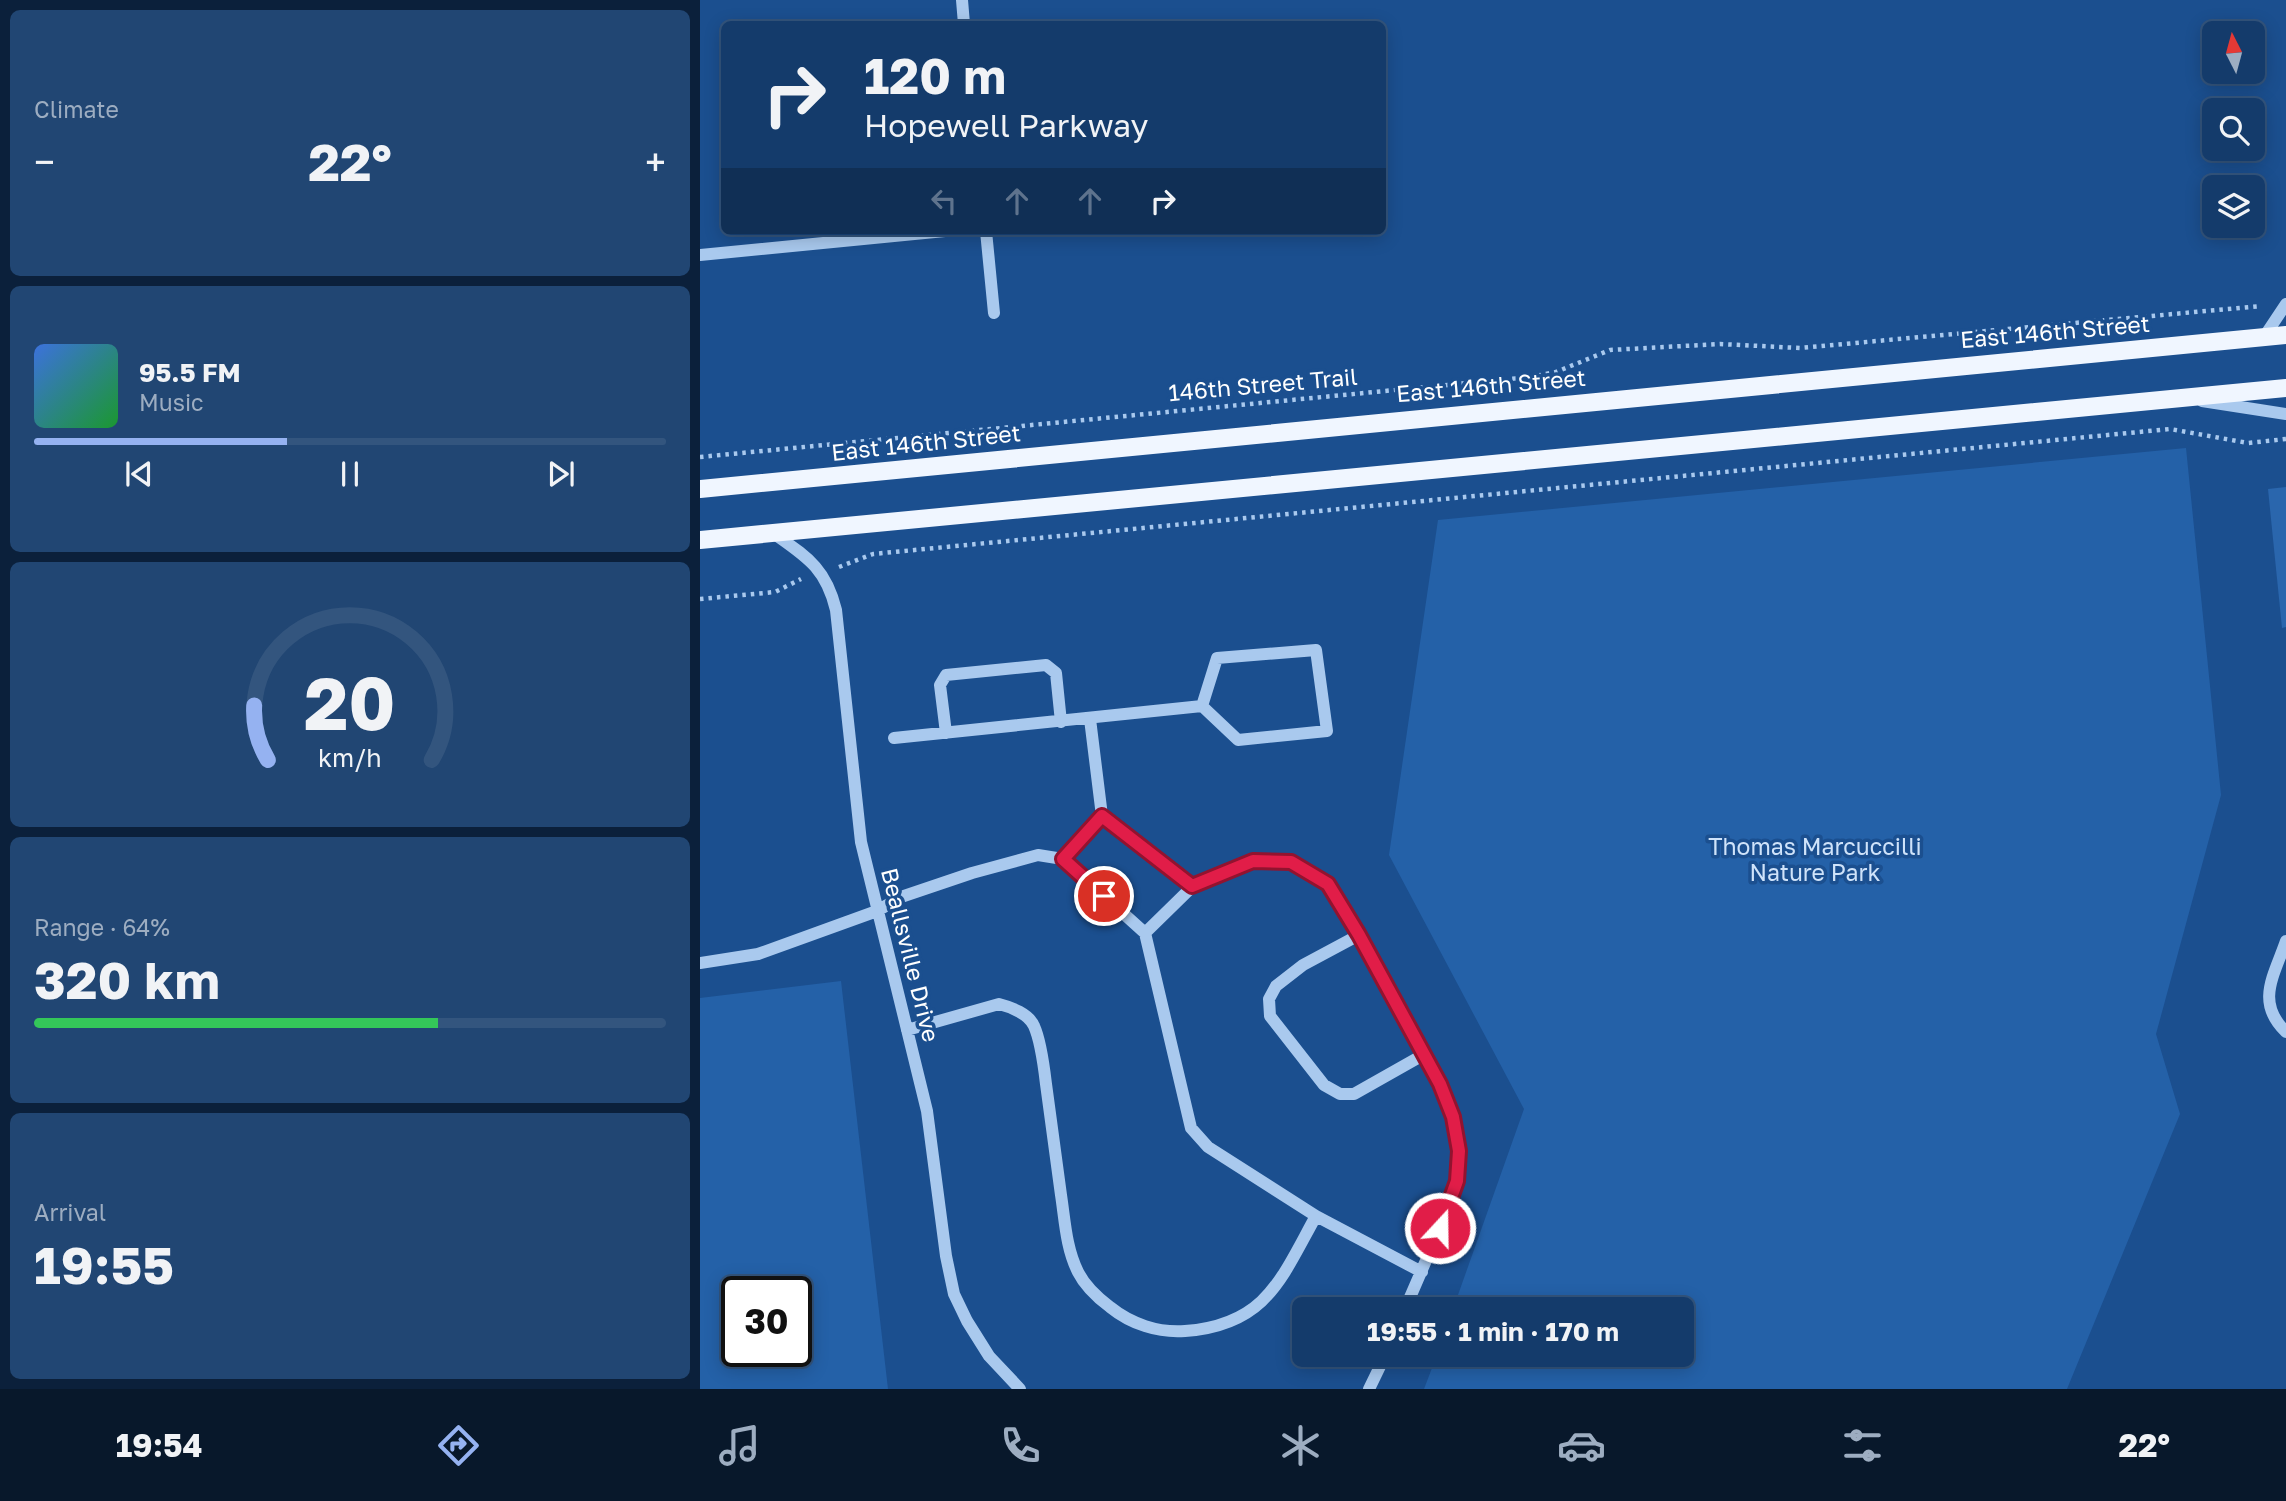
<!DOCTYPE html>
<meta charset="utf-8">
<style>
:root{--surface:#143b6b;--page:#214673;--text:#f1f3f6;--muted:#9dadc1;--line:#33557e;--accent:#95b2f1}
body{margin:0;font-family:"Golos Text",sans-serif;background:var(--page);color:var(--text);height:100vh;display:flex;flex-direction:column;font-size:26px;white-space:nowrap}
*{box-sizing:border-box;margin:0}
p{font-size:23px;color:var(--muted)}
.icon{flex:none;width:38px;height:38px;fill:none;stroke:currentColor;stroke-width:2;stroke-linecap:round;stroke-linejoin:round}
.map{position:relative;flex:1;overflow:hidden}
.side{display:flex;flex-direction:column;gap:10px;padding:10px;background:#0b203b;width:700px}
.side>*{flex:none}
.guide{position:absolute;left:21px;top:21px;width:665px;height:214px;border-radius:10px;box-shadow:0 4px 18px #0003,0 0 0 2px var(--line);background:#143b6b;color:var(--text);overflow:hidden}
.needle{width:46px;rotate:354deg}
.buttons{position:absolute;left:1502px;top:21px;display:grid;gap:14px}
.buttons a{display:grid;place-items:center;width:63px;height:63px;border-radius:10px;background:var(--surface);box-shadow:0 4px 18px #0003,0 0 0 2px var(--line);font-size:35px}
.speed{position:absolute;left:21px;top:1276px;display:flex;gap:14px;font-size:35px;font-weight:700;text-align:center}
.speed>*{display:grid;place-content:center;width:91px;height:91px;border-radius:50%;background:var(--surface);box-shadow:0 4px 18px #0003,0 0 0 2px var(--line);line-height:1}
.speed .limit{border:4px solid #111;border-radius:10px;background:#fff;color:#111}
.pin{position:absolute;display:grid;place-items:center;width:60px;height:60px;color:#fff;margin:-30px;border:4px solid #fff;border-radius:50%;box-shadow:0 2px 7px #0007}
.me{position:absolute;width:77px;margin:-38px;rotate:21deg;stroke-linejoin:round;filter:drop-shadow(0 0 5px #0008)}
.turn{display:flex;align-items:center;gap:24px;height:147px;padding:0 28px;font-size:32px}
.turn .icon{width:91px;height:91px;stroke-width:2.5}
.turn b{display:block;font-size:49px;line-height:60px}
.lanes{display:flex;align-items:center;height:66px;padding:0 28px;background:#0003;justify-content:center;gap:35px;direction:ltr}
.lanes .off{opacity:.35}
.big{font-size:52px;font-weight:700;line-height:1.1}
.side .card{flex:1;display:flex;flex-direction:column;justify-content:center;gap:10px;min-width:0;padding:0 24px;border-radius:10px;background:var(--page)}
.side .dial{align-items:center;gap:0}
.dial svg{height:182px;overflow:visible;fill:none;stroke:var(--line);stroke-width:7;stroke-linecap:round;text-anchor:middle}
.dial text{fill:var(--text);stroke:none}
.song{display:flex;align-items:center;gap:21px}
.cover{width:84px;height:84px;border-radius:10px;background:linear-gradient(135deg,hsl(220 70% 55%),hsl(130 70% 35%))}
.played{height:7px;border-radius:4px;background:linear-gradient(90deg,var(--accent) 40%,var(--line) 40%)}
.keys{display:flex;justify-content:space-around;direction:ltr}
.heat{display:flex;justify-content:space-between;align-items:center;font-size:38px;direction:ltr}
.charge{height:10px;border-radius:5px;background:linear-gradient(90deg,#34c759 64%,var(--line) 0)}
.trip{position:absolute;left:592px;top:1297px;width:402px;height:70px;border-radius:10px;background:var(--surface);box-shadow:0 4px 18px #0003,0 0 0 2px var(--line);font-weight:700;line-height:70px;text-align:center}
.tab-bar{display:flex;height:112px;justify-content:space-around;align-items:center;background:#08182b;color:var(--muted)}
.tab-bar .icon{width:49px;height:49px}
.tab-bar .active{color:var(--accent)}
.tab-bar b{font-size:32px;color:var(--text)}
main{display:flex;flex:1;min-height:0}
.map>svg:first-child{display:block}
.green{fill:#2461a8;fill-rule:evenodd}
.building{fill:#2a66ad}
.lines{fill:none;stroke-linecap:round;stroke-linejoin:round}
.path{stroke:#a9c9ee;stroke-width:4.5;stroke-dasharray:3.5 5;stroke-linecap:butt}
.minor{stroke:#a9c9ee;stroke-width:12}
.major{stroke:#f0f6ff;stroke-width:18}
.route-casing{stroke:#92132f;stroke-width:18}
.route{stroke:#e11d48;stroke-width:12}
.labels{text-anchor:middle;stroke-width:7;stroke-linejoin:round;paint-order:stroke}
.street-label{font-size:23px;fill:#fff;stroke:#1b4f8f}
.park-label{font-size:23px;fill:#cfe3fa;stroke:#1b4f8f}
</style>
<main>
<section class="side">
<div class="card"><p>Climate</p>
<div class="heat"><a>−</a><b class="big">22°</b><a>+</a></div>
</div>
<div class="card">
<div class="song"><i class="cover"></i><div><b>95.5 FM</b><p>Music</p></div></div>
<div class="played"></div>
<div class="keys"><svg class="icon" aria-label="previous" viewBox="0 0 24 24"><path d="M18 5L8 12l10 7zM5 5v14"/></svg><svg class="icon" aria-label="pause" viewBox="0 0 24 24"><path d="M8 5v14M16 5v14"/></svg><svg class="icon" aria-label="next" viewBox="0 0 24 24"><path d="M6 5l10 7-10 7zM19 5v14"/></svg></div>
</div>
<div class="card dial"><svg viewBox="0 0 100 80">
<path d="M14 69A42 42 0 1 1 86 69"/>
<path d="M14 69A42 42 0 0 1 8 45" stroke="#95b2f1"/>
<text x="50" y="56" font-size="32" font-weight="700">20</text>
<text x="50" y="72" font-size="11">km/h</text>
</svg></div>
<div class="card"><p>Range · 64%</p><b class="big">320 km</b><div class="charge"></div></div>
<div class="card"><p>Arrival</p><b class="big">19:55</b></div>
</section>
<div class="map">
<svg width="1586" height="1389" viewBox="0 0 1586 1389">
<rect width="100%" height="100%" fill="#1b4f8f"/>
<!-- green -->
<path class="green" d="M1486 448 1521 795 1456 1034 1480 1114 1367 1389H724L737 1355 982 1354V1309H753L824 1109 689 855 738 520Z
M141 981 188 1389H0V998ZM37 1292H96V1351H37Z"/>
<!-- building -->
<path class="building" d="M1586 487V627L1582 628 1568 489Z"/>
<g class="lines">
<!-- path -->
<path class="path" d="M0 457 830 377 856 372 910 350 1020 344 1100 348 1561 306
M139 567 173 554 1470 429 1548 443 1586 439
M0 599 75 592 101 579"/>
<!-- minor -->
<path class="minor" d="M262 0 264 24
M286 231 294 313
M0 255 245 231
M1564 337 1586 304
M1502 401 1586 414
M73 533C107 557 126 568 136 610L161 842 227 1111 246 1256 254 1294 267 1321 289 1356 320 1389
M390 719 402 816
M246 733 240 685 246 675 346 665 356 673 361 722
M194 738 502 706 538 740 627 731 616 650 517 658 502 706
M402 816 493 886 445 933
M363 859 402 816
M493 886 553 861 591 862 628 884 659 935 740 1084 753 1117 759 1151 757 1181 750 1205 705 1309
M445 933 491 1128 508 1147 616 1216 722 1272
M659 935 603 965 576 986 569 999 570 1016 624 1085 640 1094H654L723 1055
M1586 941C1574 976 1555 1002 1586 1032
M0 963 58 954 177 911 201 897 272 873 338 855 363 859 445 933
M207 1030 299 1004C311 1007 329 1014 334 1026 341 1041 344 1067 346 1084 351 1121 356 1158 361 1195 365 1221 366 1248 378 1272 385 1286 398 1298 410 1307 431 1324 458 1333 485 1331 566 1325 581 1279 616 1216
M669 1389 686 1354"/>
<!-- major -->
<path class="major" d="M0 489 1586 335
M0 540 1586 388"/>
</g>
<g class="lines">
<!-- route casing -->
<g class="route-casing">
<path id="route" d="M404 896 363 859 402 816 492 886 553 861 591 862 628 884 659 935 740 1084 753 1117 759 1151 757 1181 740 1228"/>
</g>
<!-- route -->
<use href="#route" class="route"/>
</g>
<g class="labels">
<!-- street labels -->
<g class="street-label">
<text transform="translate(1355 332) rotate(-5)" y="8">East 146th Street</text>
<text transform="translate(563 385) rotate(-5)" y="8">146th Street Trail</text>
<text transform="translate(791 386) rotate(-5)" y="8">East 146th Street</text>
<text transform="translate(226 443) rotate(-6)" y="8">East 146th Street</text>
<text transform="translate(210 955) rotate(76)" y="8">Beallsville Drive</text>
</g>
<!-- park labels -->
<g class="park-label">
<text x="1115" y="855">Thomas Marcuccilli<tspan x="1115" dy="26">Nature Park</tspan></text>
</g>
</g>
</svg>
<div class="buttons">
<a><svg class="needle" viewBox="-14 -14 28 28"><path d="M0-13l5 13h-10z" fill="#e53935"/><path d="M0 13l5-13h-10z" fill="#9dadc1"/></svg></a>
<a><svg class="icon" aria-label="search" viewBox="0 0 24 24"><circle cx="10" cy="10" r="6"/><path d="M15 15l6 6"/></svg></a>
<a><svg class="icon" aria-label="layers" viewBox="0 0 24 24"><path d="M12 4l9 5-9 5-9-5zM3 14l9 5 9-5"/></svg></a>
</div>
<div class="speed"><div class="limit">30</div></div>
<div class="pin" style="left:404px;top:896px;background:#d93025"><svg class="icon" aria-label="arrive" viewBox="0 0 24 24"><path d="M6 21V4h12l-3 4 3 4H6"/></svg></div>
<svg class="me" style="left:740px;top:1228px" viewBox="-20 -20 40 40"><circle r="17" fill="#e11d48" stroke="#fff" stroke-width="3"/><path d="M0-11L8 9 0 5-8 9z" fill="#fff"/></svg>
<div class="trip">19:55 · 1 min · 170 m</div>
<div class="guide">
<div class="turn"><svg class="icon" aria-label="right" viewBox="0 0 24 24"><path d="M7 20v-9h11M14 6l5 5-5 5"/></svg><div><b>120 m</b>Hopewell Parkway</div></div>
<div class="lanes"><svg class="icon off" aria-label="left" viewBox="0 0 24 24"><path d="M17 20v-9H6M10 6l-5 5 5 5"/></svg><svg class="icon off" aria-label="ahead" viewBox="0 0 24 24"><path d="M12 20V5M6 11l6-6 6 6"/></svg><svg class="icon off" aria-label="ahead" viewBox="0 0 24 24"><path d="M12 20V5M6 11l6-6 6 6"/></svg><svg class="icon" aria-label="right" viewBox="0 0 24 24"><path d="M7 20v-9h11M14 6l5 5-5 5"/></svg></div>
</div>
</div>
</main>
<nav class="tab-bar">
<b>19:54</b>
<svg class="icon active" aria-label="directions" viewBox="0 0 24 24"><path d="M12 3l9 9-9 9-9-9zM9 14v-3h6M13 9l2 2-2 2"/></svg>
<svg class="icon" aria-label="music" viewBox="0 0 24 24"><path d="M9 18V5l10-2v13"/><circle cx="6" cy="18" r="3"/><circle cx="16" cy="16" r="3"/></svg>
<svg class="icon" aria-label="phone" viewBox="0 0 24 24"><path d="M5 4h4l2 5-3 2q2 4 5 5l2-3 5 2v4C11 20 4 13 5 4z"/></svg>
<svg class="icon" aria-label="climate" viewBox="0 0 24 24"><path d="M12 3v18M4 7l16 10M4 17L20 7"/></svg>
<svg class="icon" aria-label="car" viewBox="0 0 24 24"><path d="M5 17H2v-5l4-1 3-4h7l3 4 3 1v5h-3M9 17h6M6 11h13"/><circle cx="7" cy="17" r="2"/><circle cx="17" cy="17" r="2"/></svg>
<svg class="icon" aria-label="filters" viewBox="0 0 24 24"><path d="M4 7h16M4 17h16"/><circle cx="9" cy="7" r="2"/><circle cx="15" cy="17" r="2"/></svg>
<b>22°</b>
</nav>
